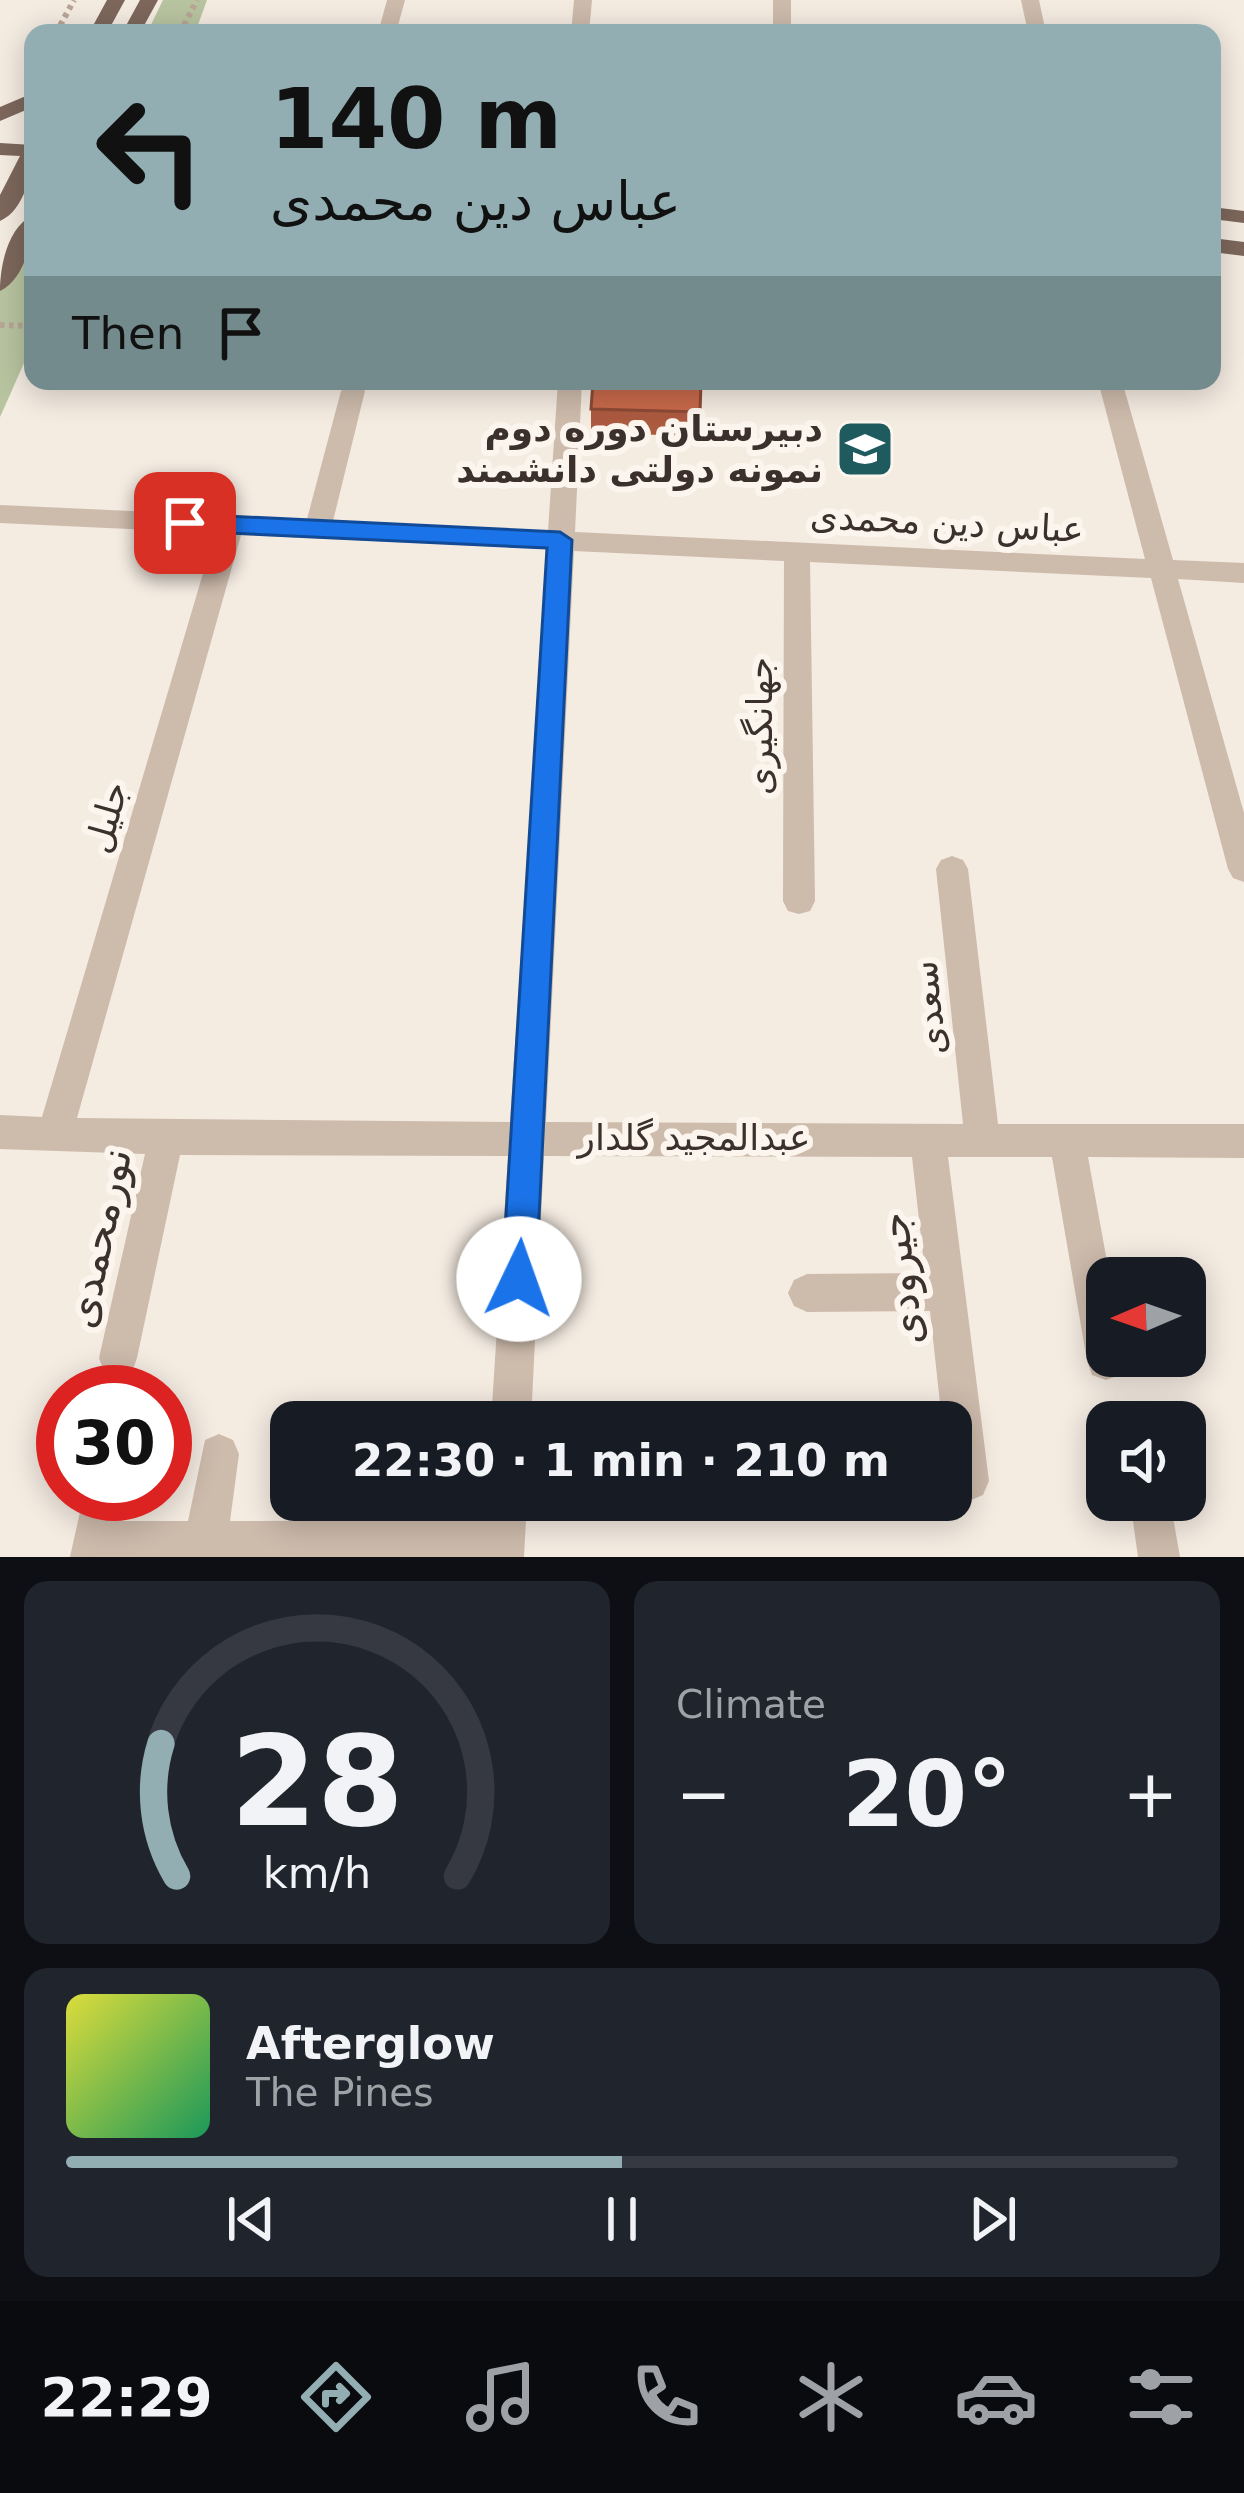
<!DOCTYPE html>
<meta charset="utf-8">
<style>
:root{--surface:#171b24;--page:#20242c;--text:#f1f3f6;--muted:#9ea1a6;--line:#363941;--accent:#92aeb2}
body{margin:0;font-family:"DejaVu Sans",Cairo,sans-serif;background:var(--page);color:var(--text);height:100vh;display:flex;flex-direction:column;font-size:45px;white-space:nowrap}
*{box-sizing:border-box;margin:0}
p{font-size:39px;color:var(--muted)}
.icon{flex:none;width:66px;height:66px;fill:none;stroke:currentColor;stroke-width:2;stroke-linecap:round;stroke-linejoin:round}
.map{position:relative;height:1557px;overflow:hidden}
.sheet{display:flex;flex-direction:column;gap:24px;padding:24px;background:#0d0f14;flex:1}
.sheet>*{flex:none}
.hud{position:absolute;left:24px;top:24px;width:1197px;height:366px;border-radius:24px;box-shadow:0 6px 30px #0003;background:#92aeb2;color:#111;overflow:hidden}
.needle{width:78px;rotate:268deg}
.buttons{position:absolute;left:1086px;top:1257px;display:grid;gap:24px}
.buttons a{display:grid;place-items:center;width:120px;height:120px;border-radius:24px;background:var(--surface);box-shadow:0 6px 30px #0003;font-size:60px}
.speed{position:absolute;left:36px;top:1365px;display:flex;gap:24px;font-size:60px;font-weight:700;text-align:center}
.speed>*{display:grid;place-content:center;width:156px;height:156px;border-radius:50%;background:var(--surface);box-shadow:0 6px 30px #0003;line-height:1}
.speed .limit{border:18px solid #d22;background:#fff;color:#111}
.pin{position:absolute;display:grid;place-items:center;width:102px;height:102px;color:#fff;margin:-51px;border-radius:24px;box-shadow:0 6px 18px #0006}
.me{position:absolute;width:132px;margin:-66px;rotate:3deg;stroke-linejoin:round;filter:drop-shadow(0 0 9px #0008)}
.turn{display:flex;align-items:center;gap:42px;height:252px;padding:0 48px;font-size:54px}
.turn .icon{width:156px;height:156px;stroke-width:2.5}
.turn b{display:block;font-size:84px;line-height:102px}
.then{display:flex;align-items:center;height:114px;padding:0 48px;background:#0003;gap:24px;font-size:45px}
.big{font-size:90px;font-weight:700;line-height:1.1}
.sheet .card{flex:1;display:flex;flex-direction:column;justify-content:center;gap:18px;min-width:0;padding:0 42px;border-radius:24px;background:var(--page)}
.sheet .dial{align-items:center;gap:0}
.dial svg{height:312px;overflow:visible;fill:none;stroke:var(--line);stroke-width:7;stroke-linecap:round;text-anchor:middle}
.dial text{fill:var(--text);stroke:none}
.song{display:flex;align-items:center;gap:36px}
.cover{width:144px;height:144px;border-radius:18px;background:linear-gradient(135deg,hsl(60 70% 55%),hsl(150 70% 35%))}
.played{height:12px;border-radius:6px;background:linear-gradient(90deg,var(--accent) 50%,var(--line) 50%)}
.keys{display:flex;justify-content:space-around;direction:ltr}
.heat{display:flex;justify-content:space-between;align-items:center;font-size:66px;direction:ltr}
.sheet .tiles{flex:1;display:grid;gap:24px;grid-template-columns:1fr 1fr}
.card:last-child{grid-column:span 2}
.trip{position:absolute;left:270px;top:1401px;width:702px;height:120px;border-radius:24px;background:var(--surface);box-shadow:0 6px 30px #0003;font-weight:700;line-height:120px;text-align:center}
.menu{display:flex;height:192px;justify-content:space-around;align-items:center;background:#090b0e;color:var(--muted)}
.menu .icon{width:84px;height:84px}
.menu .active{color:var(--accent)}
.menu b{font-size:54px;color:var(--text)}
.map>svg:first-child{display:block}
.green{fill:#b8c4a0}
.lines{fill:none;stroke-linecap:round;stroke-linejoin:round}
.path{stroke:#b9a596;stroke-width:6;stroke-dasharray:4.5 4.5;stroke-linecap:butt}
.minor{fill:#cdbbac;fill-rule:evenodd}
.primary{fill:#7d675c;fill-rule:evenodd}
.wall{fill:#ac5a40}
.building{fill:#c8694b;stroke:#8c4a34;stroke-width:3}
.route{fill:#1a73e8;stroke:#114b97;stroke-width:3}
.labels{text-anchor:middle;stroke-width:12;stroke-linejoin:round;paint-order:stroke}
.poi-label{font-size:36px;font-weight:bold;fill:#3b302b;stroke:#fbf5ee;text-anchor:end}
.street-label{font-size:36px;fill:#3b302b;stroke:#fbf5ee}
.near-street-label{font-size:42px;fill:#3b302b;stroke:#fbf5ee}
</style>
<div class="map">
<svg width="1244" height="1557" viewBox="0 0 1244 1557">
<rect width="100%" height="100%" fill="#f4ebe1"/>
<!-- green -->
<path class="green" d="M163 0H207L195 33H147Z
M33 221V343L0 417V284Z"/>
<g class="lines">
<!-- path -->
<path class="path" d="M56 33 74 0
M180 33 197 0
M0 325 33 326"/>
<!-- minor -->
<path class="minor" d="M387 0H405L396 33H378Z
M574 0H592L589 33H571Z
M773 0H791V33H773Z
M1021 0H1039L1046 33H1028Z
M558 381H582L575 532 1145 559 1098 381H1122L1173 560 1244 563V583L1178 579 1244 813V882L1233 878 1228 869 1151 578 810 562 815 901 810 911 799 914 788 911 783 901 784 561 574 551 546 1122 963 1124 936 869 941 860 952 856 963 860 968 869 998 1124H1244V1158L1088 1157 1110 1278 1107 1356H1124L1120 1375 1106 1380 1092 1375 1087 1361 1052 1157H948L989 1481 983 1495 969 1501 955 1495 951 1486V1422H942L930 1311 807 1312 794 1306 788 1293 794 1280 807 1274 925 1273 912 1157 544 1156 531 1422H491L508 1156 180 1155 137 1358 132 1372 118 1377 104 1372 99 1358 145 1154 0 1149V1115L42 1117 215 533 0 523V505L307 519 341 391 353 383 365 391 333 521 548 531ZM241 535 547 549 510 1122 77 1118Z
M219 1434 233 1440 239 1454 230 1521 485 1520 487 1500H527L524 1557H70L84 1494H124L119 1521H188L205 1440Z
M1130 1500H1170L1180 1557H1138Z"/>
<!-- primary -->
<path class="primary" d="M107 0H125L107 33H89Z
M140 0H158L140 33H122Z
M33 93V107L0 121V107Z
M0 143 33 145C33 171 25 210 0 221V195L20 156 0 155Z
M1212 207 1244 211V223L1212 219Z
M33 215C33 240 25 279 0 291 0 265 8 227 33 215Z
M1212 238 1244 242V256L1212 252Z"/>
</g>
<!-- wall -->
<path class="wall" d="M701 383 699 436 591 433V409Z"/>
<!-- building -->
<path class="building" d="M593 381 701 383 700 412 591 409Z"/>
<!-- route -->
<path class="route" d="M185 514 560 532 572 540 536 1279 531 1291 519 1296 507 1291 502 1279 547 548 185 531 173 523Z"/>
<!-- icons -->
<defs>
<g id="school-square" transform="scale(3)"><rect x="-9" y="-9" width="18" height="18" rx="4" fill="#1f5a5e" stroke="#fbf5ee"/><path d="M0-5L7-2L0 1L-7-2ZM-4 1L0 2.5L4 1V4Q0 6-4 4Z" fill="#fff"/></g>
</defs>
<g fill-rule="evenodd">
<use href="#school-square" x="865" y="449"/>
</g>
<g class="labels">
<!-- poi labels -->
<g class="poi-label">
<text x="823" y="441">دبیرستان دوره دوم<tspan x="823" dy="41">نمونه دولتی دانشمند</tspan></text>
</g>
<!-- street labels -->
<g class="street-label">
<text transform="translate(947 522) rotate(3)" y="13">عباس دین محمدی</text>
<text transform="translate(759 726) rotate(-90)" y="13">جهانگیری</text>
<text transform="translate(106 817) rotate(-74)" y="13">جلیل</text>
<text transform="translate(928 1008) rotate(-96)" y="13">سعدی</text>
<text x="694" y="1150">عبدالمجید گلدار</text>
</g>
<!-- near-street labels -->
<g class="near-street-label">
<text transform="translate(98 1238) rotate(-78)" y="15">نورمحمدی</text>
<text transform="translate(900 1279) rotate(-97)" y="15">جیرودی</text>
</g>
</g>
</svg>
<div class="buttons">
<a><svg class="needle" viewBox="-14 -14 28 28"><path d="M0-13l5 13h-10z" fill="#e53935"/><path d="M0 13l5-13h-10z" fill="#9ea1a6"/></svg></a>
<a><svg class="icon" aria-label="sound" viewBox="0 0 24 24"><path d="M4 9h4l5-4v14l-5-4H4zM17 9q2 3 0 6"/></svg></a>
</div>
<div class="speed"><div class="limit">30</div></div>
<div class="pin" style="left:185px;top:523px;background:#d93025"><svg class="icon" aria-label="arrive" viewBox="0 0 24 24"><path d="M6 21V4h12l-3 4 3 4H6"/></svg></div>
<svg class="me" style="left:519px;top:1279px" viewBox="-20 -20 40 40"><circle r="19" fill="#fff"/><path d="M0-13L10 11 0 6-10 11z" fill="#1a73e8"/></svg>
<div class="trip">22:30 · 1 min · 210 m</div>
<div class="hud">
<div class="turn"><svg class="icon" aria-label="left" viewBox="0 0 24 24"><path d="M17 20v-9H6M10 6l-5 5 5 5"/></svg><div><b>140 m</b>عباس دین محمدی</div></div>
<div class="then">Then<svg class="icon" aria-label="arrive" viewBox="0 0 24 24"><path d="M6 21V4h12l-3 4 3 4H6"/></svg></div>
</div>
</div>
<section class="sheet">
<div class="tiles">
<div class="card dial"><svg viewBox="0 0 100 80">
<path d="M14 69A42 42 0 1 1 86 69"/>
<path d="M14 69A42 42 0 0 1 10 35" stroke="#92aeb2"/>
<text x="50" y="56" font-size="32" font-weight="700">28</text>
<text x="50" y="72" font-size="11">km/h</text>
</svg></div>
<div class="card"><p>Climate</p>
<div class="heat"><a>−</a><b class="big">20°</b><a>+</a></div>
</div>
<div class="card">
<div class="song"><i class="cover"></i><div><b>Afterglow</b><p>The Pines</p></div></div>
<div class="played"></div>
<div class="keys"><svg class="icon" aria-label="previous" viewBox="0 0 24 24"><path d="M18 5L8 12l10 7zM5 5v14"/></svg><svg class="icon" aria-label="pause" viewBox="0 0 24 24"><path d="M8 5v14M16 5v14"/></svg><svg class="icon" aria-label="next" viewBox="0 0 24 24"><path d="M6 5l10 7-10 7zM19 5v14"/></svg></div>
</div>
</div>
</section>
<nav class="menu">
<b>22:29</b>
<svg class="icon active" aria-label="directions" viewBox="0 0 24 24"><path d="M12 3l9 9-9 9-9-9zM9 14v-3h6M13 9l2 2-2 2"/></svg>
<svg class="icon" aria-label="music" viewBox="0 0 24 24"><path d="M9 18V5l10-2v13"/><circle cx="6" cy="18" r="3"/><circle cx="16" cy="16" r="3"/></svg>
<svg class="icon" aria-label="phone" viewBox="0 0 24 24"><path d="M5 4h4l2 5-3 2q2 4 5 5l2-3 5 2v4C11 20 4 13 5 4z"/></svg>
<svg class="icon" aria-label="climate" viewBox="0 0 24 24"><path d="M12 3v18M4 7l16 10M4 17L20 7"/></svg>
<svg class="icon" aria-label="car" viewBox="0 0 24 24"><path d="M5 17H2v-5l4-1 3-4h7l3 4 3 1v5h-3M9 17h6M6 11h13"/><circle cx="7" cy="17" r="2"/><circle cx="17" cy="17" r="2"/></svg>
<svg class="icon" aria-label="filters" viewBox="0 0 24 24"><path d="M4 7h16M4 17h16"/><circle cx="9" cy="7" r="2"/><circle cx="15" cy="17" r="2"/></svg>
</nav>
